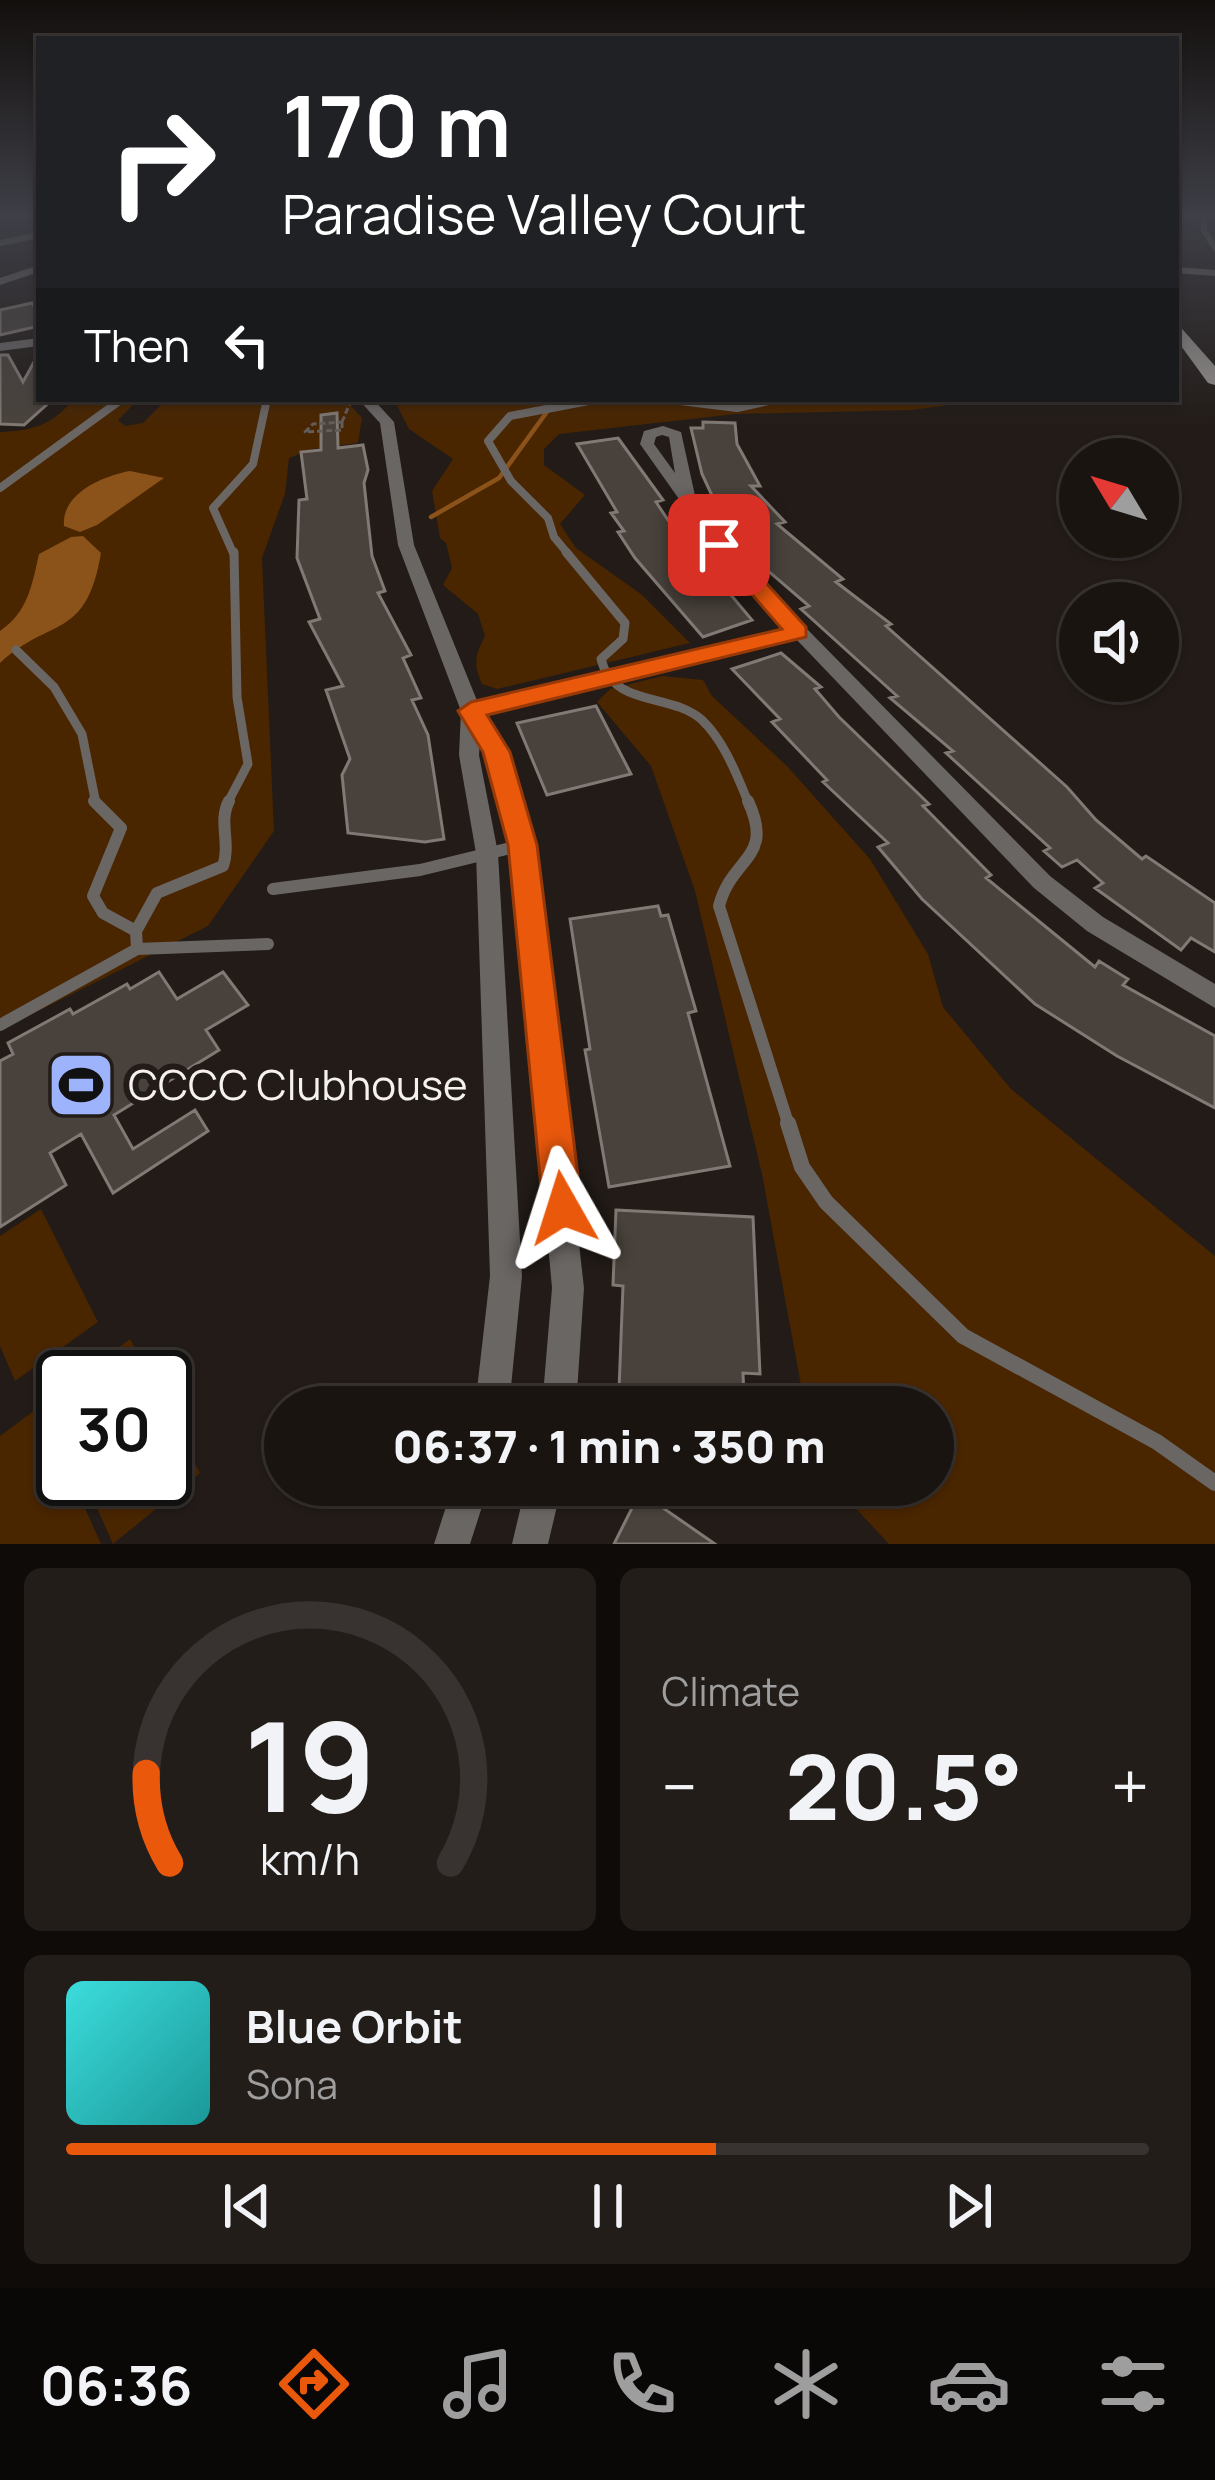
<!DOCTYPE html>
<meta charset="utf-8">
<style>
:root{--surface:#1a1411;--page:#231d1a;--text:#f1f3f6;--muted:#9f9e9f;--line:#383331;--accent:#ea580c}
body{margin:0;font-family:Manrope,sans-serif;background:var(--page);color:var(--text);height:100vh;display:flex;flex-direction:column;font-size:45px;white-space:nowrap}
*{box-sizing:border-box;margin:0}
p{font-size:39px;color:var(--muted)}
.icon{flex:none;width:66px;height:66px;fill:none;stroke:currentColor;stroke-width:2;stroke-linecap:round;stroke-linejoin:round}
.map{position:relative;height:1544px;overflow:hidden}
.side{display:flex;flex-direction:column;gap:24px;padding:24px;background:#0e0b09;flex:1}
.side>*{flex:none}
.banner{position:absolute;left:36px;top:36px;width:1143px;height:366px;border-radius:0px;box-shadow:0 3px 9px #0004,0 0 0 3px var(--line);background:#202124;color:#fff;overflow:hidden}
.needle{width:78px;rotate:308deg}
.fabs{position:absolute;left:1059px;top:438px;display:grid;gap:24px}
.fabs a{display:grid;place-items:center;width:120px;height:120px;border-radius:50%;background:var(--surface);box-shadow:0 3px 9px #0004,0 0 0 3px var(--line);font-size:60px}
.speed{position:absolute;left:36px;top:1350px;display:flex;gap:24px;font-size:60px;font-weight:700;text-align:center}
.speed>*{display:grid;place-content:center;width:156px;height:156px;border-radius:50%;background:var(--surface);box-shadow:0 3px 9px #0004,0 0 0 3px var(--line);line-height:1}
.speed .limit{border:6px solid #111;border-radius:18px;background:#fff;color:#111}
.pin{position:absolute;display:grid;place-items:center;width:102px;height:102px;color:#fff;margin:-51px;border-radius:24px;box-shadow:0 6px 18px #0006}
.me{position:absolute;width:132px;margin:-66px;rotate:354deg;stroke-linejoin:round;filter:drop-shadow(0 0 9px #0008)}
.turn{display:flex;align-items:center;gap:42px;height:252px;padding:0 48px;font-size:54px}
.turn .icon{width:156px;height:156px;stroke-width:2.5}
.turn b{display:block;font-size:84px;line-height:102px}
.then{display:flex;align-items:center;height:114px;padding:0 48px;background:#0003;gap:24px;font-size:45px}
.big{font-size:90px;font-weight:800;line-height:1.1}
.side .tile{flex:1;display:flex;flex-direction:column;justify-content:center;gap:18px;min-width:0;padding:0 42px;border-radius:18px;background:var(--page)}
.side .dial{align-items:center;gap:0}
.dial svg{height:312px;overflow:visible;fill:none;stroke:var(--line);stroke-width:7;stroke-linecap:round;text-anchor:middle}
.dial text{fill:var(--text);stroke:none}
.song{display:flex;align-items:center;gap:36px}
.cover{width:144px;height:144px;border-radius:18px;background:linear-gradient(135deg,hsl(180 70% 55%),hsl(180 70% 35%))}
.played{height:12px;border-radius:6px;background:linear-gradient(90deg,var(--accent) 60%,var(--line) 60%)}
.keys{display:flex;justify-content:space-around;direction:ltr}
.heat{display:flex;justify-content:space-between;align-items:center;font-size:66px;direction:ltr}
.side .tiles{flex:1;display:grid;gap:24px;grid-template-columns:1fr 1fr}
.tile:last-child{grid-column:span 2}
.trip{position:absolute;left:264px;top:1386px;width:690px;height:120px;border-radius:60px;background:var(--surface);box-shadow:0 3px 9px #0004,0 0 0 3px var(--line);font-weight:800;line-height:120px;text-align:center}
.tabs{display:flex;height:192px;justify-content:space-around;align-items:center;background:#0a0807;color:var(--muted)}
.tabs .icon{width:84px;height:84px}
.tabs .active{color:var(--accent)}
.tabs b{font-size:54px;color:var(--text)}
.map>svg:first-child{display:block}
.green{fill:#492500}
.water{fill:#8b521a}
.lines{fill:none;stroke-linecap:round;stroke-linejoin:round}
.stream{stroke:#8b521a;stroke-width:4.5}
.building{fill:#49423c;stroke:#817973;stroke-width:3}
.path{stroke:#635d5a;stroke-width:3;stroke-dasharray:6 3;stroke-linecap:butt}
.lane-far4{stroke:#6a6664;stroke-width:6}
.lane-far3{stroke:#6a6664;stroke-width:8}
.lane-far2{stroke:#6a6664;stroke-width:9}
.lane-far1{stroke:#6a6664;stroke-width:12}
.lane{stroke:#6a6664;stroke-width:16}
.street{fill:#6a6664;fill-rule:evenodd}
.secondary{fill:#96918d;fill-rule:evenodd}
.route{fill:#ea580c;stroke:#983908;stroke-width:3}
.labels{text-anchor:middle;stroke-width:12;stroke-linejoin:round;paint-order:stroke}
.near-poi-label{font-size:42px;fill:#f5f1ee;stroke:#221b17;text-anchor:start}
</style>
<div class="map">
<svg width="1215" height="1544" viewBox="0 0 1215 1544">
<rect width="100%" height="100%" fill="#221b17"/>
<!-- green -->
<path class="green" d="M73 399H139L118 420 125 426 143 423 167 399H345L362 418 358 443 312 449 289 458 285 494 262 558 274 831 208 926 0 1030V432C31 431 54 425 73 399Z
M394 399H959L943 406 910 410 735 414 559 434 544 449V465L585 495 560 524 576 548 641 594 690 643 497 689 482 684C473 664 475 655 485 636L478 614 443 585 452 568 446 543 440 538 432 491 453 459 409 429Z
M662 676 703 680 712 696 787 766 870 859 928 954 943 1007 1011 1089 1215 1256V1544H889L834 1485H933V1407H805L762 1174 695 891 651 766 597 702 610 689Z
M41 1209 98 1322 15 1381 0 1346V1236Z
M130 1339 150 1377H79Z
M165 1406 200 1473 113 1544 84 1479H165Z
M39 1407 63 1460V1479H72L101 1544H0V1436Z"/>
<!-- water -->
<path class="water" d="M130 471 164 478 97 525 80 532 64 526C61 494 102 476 130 471Z
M83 536 101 553C86 641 51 616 0 663V631C28 612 32 585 39 554L71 537Z"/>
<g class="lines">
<!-- stream -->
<path class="stream" d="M431 517 499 478 549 409"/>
</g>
<!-- building -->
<path class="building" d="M32 303 39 313V326L0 335V310Z
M39 353V399H53L24 425 0 424V355H8L23 382Z
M337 413 338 448 363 445 368 470 364 483 372 556 385 591 378 593 411 655 403 658 421 698 412 700 428 735 444 839 425 842 348 833 342 775 350 759 326 690 343 686 309 622 320 619 297 558 299 500 307 499 301 452 321 450V415Z
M703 422 735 423 737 444 760 486H751L785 522 777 524 843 579 836 582 891 624 886 626 1067 787 1096 820 1142 859 1146 856 1215 903V952L1191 938 1181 950 1095 888 1103 883 1077 860 1062 867 1044 851 1050 848 946 753 953 751 890 698 897 696 801 609 809 606 738 545 744 543 710 503 715 502 702 474 691 428H703Z
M618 438 663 500 656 502 668 520 752 620 703 637 635 558 618 532 624 531 611 513 617 512 577 444Z
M781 653 821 687 815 689 839 717 929 804 923 806 991 875 986 878 1095 967 1099 961 1128 979 1123 985 1215 1036V1108L1117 1056 1035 1004 922 899 878 847 888 843 823 782 827 780 772 722 780 719 732 669Z
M596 706 631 774 547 795 517 723Z
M658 906 661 916 668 915 696 1011 688 1013 730 1166 609 1187 585 1050 590 1049 570 919Z
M159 972 177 999 223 972 248 1005 206 1030 219 1050 114 1115 133 1149 195 1110 208 1131 113 1193 81 1134 50 1153 66 1185 0 1227V1061L13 1054 8 1043 70 1009 73 1014 127 984 130 989Z
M616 1210 753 1217 760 1374 743 1373 744 1397 619 1390 623 1286 613 1285Z
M640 1492 715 1544H614Z"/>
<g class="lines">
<!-- path -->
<path class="path" d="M342 422V430L305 432 313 424Z
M342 422 350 403"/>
<!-- lane-far4 -->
<path class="lane-far4" d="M1204 215V230L1215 248
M0 243 39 235
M1176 270 1215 273"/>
<!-- lane-far3 -->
<path class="lane-far3" d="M664 399 737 408 778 399
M0 488 122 399
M234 555 213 508 253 464 267 399
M569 555 554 537 548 518 511 481 488 441 510 416 599 399"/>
<!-- lane-far2 -->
<path class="lane-far2" d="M566 552 625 623 623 639 601 659C613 708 671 692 702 720 725 742 737 776 749 804
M16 650 54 687 82 734 96 804
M227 804 248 764 237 697 234 552"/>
<!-- lane-far1 -->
<path class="lane-far1" d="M94 801 121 828 93 896 103 913 136 931 157 893 223 866C231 844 218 821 229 801
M748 801C775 859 732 856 719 906L789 1126
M273 889 420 870 523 845
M137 949 268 944
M0 1025 137 949 136 931"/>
<!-- lane -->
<path class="lane" d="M788 1123 802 1167 826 1202 963 1336 1157 1442 1215 1483"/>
<!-- street -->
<path class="street" d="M39 265V272L0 285V278Z
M39 338V346L0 351V343Z
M358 399H373L394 422 414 545 478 703 786 629 730 571 640 444 644 431 663 426 681 432 696 500 742 563 1050 876 1103 917 1215 984V1008L1087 931 1034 888 795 638 483 714 507 752 534 845 584 1288 576 1407H542L552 1288 512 845 487 752 480 741 479 755 498 853 522 1276 509 1407H475L490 1276 476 853 459 755 461 711 398 545 380 423ZM662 435 669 437 675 473 654 444 656 437Z
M453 1485H489L470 1544H434Z
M526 1485H562L548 1544H512Z"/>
<!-- secondary -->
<path class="secondary" d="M1176 322 1215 366V385L1208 383 1176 339Z"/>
</g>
<!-- sky -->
<linearGradient id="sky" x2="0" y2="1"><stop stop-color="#130f0d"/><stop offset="0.5" stop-color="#3e3f47"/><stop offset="1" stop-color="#3e3f47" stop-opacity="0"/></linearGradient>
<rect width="1215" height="431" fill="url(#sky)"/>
<!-- route -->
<path class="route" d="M719 538 727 540 806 627V637L487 715 510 752 537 845 582 1208 576 1222 563 1227 549 1222 543 1208 508 845 483 752 458 711 471 702 782 629 709 545Z"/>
<!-- icons -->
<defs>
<g id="stadium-square" transform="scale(3.45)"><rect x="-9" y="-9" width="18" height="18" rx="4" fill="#9db4fd" stroke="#221b17"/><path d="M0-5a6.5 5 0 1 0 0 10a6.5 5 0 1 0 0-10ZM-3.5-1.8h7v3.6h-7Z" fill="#111"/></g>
</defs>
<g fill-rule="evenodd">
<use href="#stadium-square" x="81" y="1085"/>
</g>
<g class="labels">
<!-- near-poi labels -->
<g class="near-poi-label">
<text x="128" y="1100">CCCC Clubhouse</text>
</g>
</g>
</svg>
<div class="fabs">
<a><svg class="needle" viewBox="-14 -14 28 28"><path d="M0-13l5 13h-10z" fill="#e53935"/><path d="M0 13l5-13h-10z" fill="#9f9e9f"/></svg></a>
<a><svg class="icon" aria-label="sound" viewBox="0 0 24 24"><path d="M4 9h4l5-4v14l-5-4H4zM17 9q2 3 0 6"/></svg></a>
</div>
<div class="speed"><div class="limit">30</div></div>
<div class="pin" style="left:719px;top:545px;background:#d93025"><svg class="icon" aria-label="arrive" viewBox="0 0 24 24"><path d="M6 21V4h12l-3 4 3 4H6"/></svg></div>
<svg class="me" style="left:563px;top:1208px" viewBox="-20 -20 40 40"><path d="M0-17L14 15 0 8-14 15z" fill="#ea580c" stroke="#fff" stroke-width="4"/></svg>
<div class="trip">06:37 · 1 min · 350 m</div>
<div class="banner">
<div class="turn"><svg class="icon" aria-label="right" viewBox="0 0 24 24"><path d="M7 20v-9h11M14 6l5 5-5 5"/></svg><div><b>170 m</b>Paradise Valley Court</div></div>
<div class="then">Then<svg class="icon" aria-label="left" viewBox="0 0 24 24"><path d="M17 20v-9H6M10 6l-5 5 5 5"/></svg></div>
</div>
</div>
<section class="side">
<div class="tiles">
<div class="tile dial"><svg viewBox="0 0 100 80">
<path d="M14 69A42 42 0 1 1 86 69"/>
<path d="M14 69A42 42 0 0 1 8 46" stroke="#ea580c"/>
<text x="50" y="56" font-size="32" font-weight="700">19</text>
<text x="50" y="72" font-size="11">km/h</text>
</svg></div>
<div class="tile"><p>Climate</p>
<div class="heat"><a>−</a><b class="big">20.5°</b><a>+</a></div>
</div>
<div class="tile">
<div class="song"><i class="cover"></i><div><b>Blue Orbit</b><p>Sona</p></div></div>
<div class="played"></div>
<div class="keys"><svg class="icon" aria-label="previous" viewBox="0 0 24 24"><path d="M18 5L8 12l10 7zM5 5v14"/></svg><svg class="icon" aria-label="pause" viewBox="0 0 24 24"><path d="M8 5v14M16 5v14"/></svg><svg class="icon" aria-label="next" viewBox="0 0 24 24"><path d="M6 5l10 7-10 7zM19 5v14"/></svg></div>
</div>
</div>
</section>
<nav class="tabs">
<b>06:36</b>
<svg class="icon active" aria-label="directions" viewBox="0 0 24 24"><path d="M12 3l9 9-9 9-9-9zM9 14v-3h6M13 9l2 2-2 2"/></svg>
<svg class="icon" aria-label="music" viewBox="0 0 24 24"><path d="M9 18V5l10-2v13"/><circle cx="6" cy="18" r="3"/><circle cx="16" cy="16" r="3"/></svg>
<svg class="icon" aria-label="phone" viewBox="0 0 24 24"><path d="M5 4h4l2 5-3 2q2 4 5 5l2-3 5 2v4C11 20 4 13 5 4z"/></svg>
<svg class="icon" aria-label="climate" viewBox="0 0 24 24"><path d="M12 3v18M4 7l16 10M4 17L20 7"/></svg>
<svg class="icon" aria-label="car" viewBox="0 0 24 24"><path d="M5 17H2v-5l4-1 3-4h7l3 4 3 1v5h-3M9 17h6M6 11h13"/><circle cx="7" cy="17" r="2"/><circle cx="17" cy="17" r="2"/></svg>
<svg class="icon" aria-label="filters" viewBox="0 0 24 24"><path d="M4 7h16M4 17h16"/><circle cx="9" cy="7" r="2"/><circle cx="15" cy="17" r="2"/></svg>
</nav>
